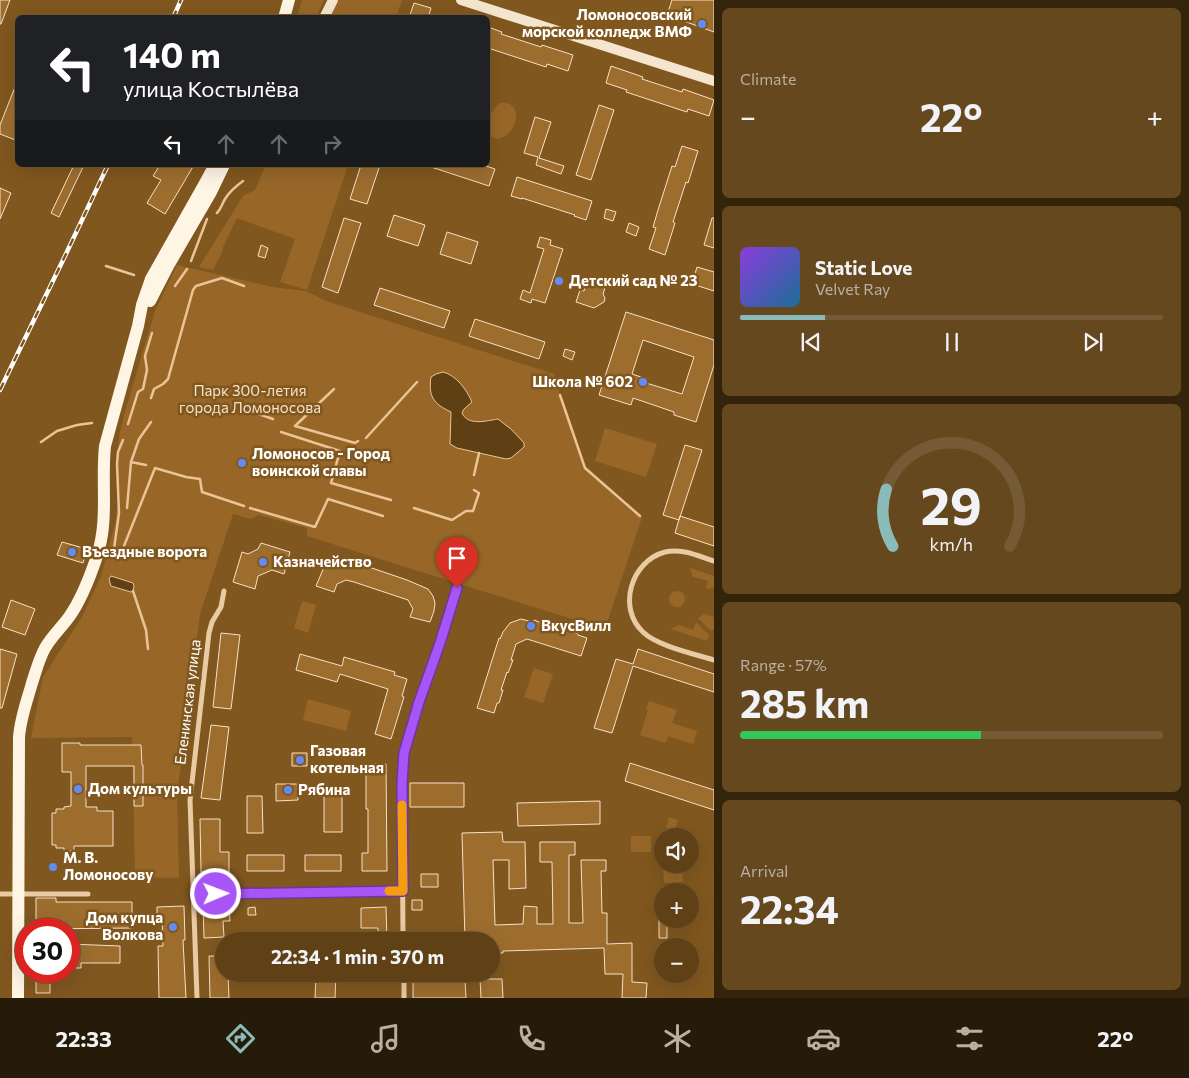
<!DOCTYPE html>
<meta charset="utf-8">
<style>
:root{--surface:#604116;--page:#66481f;--text:#f1f3f6;--muted:#baafa1;--line:#745a35;--accent:#8bbbb9}
body{margin:0;font-family:Commissioner,sans-serif;background:var(--page);color:var(--text);height:100vh;display:flex;flex-direction:column;font-size:19px;white-space:nowrap}
*{box-sizing:border-box;margin:0}
p{font-size:16px;color:var(--muted)}
.icon{flex:none;width:28px;height:28px;fill:none;stroke:currentColor;stroke-width:2;stroke-linecap:round;stroke-linejoin:round}
.map{position:relative;flex:1;overflow:hidden}
.details{display:flex;flex-direction:column;gap:8px;padding:8px;background:#35240c;width:475px}
.details>*{flex:none}
.top-card{position:absolute;left:15px;top:15px;width:475px;height:152px;border-radius:8px;box-shadow:0 5px 20px #0002,0 0 0 1px var(--line);background:#202124;color:#fff;overflow:hidden}
.controls{position:absolute;left:654px;top:828px;display:grid;gap:10px}
.controls a{display:grid;place-items:center;width:45px;height:45px;border-radius:50%;background:var(--surface);box-shadow:0 5px 20px #0002,0 0 0 1px var(--line);font-size:25px}
.speed{position:absolute;left:15px;top:918px;display:flex;gap:10px;font-size:25px;font-weight:700;text-align:center}
.speed>*{display:grid;place-content:center;width:65px;height:65px;border-radius:50%;background:var(--surface);box-shadow:0 5px 20px #0002,0 0 0 1px var(--line);line-height:1}
.speed .limit{border:8px solid #d22;background:#fff;color:#111}
.pin{position:absolute;display:grid;place-items:center;width:42px;height:42px;color:#fff;margin:-51px -21px;border-radius:50% 50% 50% 0;rotate:-45deg;box-shadow:0 0 5px #0007}
.pin .icon{rotate:45deg}
.me{position:absolute;width:55px;margin:-28px;rotate:89deg;stroke-linejoin:round;filter:drop-shadow(0 0 4px #0008)}
.turn{display:flex;align-items:center;gap:18px;height:105px;padding:0 25px;font-size:22px}
.turn .icon{width:65px;height:65px;stroke-width:2.5}
.turn b{display:block;font-size:35px;line-height:42px}
.lanes{display:flex;align-items:center;height:48px;padding:0 25px;background:#0003;justify-content:center;gap:25px;direction:ltr}
.lanes .off{opacity:.35}
.big{font-size:38px;font-weight:700;line-height:1.1}
.details .card{flex:1;display:flex;flex-direction:column;justify-content:center;gap:8px;min-width:0;padding:0 18px;border-radius:8px;background:var(--page)}
.details .dial{align-items:center;gap:0}
.dial svg{height:130px;overflow:visible;fill:none;stroke:var(--line);stroke-width:7;stroke-linecap:round;text-anchor:middle}
.dial text{fill:var(--text);stroke:none}
.song{display:flex;align-items:center;gap:15px}
.cover{width:60px;height:60px;border-radius:8px;background:linear-gradient(135deg,hsl(270 70% 55%),hsl(200 70% 35%))}
.played{height:5px;border-radius:2px;background:linear-gradient(90deg,var(--accent) 20%,var(--line) 20%)}
.keys{display:flex;justify-content:space-around;direction:ltr}
.heat{display:flex;justify-content:space-between;align-items:center;font-size:28px;direction:ltr}
.charge{height:8px;border-radius:4px;background:linear-gradient(90deg,#34c759 57%,var(--line) 0)}
.trip{position:absolute;left:215px;top:932px;width:285px;height:50px;border-radius:25px;background:var(--surface);box-shadow:0 5px 20px #0002,0 0 0 1px var(--line);font-weight:700;line-height:50px;text-align:center}
.dock{display:flex;height:80px;justify-content:space-around;align-items:center;background:#261a09;color:var(--muted)}
.dock .icon{width:35px;height:35px}
.dock .current{color:var(--accent)}
.dock b{font-size:22px;color:var(--text)}
main{display:flex;flex:1;min-height:0}
.map>svg:first-child{display:block}
.green{fill:#986728}
.water{fill:#5f4014;stroke:#eac496}
.lines{fill:none;stroke-linecap:round;stroke-linejoin:round}
.stream{stroke:#eac496;stroke-width:2.5}
.building{fill:#9d6d2e;stroke:#f6e1c7;fill-rule:evenodd}
.minor{stroke:#e8caa3;stroke-width:5}
.secondary{stroke:#f6e5ce;stroke-width:10}
.primary{stroke:#fef5e5;stroke-width:12}
.rail-casing{stroke:#fff;stroke-width:4.5}
.rail{stroke:#80571e;stroke-width:2.5;stroke-dasharray:8;stroke-linecap:butt}
.route-casing{stroke:#6d37a1;stroke-width:12}
.route{stroke:#a855f7;stroke-width:9}
.slow{stroke:#f59e0b;stroke-width:9}
.poi-dot{fill:#628bf7;stroke:#80571e;stroke-width:2}
.labels{text-anchor:middle;stroke-width:5;stroke-linejoin:round;paint-order:stroke}
.poi-label{font-size:15px;font-weight:bold;fill:#fff;stroke:#80571e;text-anchor:start}
.park-label{font-size:15px;fill:#f6e1c7;stroke:#80571e}
.street-label{font-size:15px;fill:#fff;stroke:#80571e}
</style>
<main>
<div class="map">
<svg width="714" height="998" viewBox="0 0 714 998">
<rect width="100%" height="100%" fill="#80571e"/>
<!-- green -->
<path class="green" d="M302 0H324L316 17H297Z
M339 0H402L396 17 330 18 336 4Z
M500 103C525 100 518 135 498 139 495 138 492 137 490 135 484 127 492 108 500 103Z
M266 165H348L307 290 280 282 295 239 237 218 223 247V250L213 270 199 267 243 196 255 190Z
M177 265 272 287 306 291 329 302 554 374 559 392 582 463 642 517 605 629 450 581 307 536V528L259 515 251 519 233 514 200 614 177 795 179 878 135 877 132 737 31 738 43 677 82 617 101 576 114 528 118 503 117 460 119 437 124 415 155 311Z
M605 428 657 444 646 477 595 461Z
M690 568 714 576V588L706 589 708 581 693 577Z
M669 599a8 8 0 1 1 16 0a8 8 0 1 1-16 0Z
M302 601 316 605 308 633 294 628Z
M704 614 714 617V629L711 631 698 618Z
M696 622 709 635 707 641 671 629 679 625 693 630Z
M534 668 553 674 543 703 524 697Z
M308 699 351 711 346 731 303 720Z
M649 701 677 710 672 723 697 731 693 744 668 736 666 743 640 735 648 710 646 709Z
M669 817 678 820 675 830 666 828Z
M631 836H651V852H631Z
M682 866 683 882 664 883 663 867Z"/>
<!-- water -->
<path class="water" d="M443 372C456 375 467 390 472 402L464 409 462 413C468 426 486 421 498 419L512 430 524 443V447L511 458 506 459 457 448 450 444 451 412C434 404 428 397 431 377L436 374Z
M111 576 133 583 134 586 133 591 131 592 111 586 109 579Z"/>
<g class="lines">
<!-- stream -->
<path class="stream" d="M217 213C221 209 222 204 225 199 230 191 236 186 243 181
M191 261 207 219
M106 266 134 275
M175 286 187 269
M560 395 585 468 640 516
M151 398 154 389 163 384 168 379 193 290 196 286 222 278 244 286
M233 405 273 419
M128 424 138 392 143 389 147 370 145 356 152 333
M295 426 355 443 358 441
M295 426 334 389
M281 432 340 451 331 483 391 500
M366 438 417 382
M41 442 57 431 77 425 92 423
M131 462 146 465
M474 475 479 453
M127 508 131 462 139 439 151 422
M250 508 315 527 328 499 383 516
M414 508 452 520 466 511H473L479 493 474 490
M124 546 155 468 186 477 200 479 202 492 244 506
M114 549 119 513 117 464 118 452 123 440
M133 591 146 630 148 649"/>
</g>
<!-- building -->
<path class="building" d="M0 0H10L1 24H0Z
M672 0H714V32L667 15Z
M414 3 431 8 428 18H409Z
M488 27 502 32 501 34 541 47 542 45 573 55 568 71 547 64 546 67 488 48Z
M611 66 643 77 642 79 682 92 683 89 714 100 709 116 688 109 687 112 626 92 627 90 606 83Z
M17 82H18V141L0 134V125Z
M599 105 614 110 591 180 576 175Z
M535 117 551 122 539 158 564 166 561 174 536 165 538 157 524 153Z
M682 146 698 151 688 183 686 182 673 222 675 223 665 255 649 249 656 228 653 227 658 210 672 166 675 167Z
M74 165H84L59 217 51 213Z
M160 165H194L165 214 147 203 161 180 153 176Z
M361 165H380L367 204 350 199Z
M429 165H483L495 169 489 186 428 166Z
M517 177 592 201 586 220 574 216 575 215 522 198V199L511 196Z
M0 188 11 193 0 219Z
M606 209 616 212 613 221 604 218Z
M394 215 425 225 418 246 387 236Z
M344 218 361 223 338 293 322 287Z
M712 218H714V248L704 245Z
M629 223 639 227 636 236 626 232Z
M447 232 478 242 471 264 440 254Z
M540 237 551 240 550 245 563 249 545 303 532 299 531 303 520 299 523 290 530 293 544 249 537 247Z
M261 245 268 248 265 258 258 256Z
M697 267 714 272V291L692 284Z
M591 281 602 284 601 287 605 288 603 294 605 298 604 302 594 308 576 302 580 290 584 291 586 283 591 284Z
M380 288 450 311 444 328 374 305Z
M626 312 714 340V365L696 422 674 415V412L633 398 631 405 599 395ZM643 340 694 357 682 394 643 382 644 378 632 374Z
M475 319 545 342 539 359 469 336Z
M565 349 575 352 572 360 563 356Z
M685 445 702 450 679 520 663 515Z
M680 516 714 527V546L675 533Z
M62 542 87 549 83 563 57 555Z
M261 543 290 552 284 574 272 570 258 576 255 589 233 582 242 552 248 554 258 549Z
M337 559 348 560 360 564 407 580 428 589 433 596 435 603 434 611 430 622 410 617 413 609 408 600 354 582 346 580 337 584 334 592 316 586 324 567 332 561Z
M11 600 35 609 25 635 2 627Z
M521 619 533 622 534 620 550 626V624L578 634V635L587 638 581 656 527 639 516 644 511 660H513L508 673 507 672 501 690H503L499 703H497L494 713 477 708 499 638 500 639 503 632 510 623Z
M221 633 240 635 231 709 213 707Z
M0 649 17 654 2 708H0Z
M638 649 714 674V692L633 666 612 733 594 728 616 659 633 664Z
M300 654 342 666 344 657 395 672 394 675 407 679 402 696 404 697 391 739 375 734 388 689 340 674 337 682 296 670Z
M211 725 229 727 220 800 201 798Z
M62 743H80V745H141L142 765H143V806H134V766H86V807H97V811H113V846H74V851H64V848H56V845H52V813H56V809H64V807L71 806V772H62Z
M292 753H307V766H292Z
M630 763 714 790V810L625 781Z
M366 764H386L387 871H362V853H368V809H366Z
M410 783H464V807H410Z
M276 784H297L298 800 276 801Z
M247 796H262L263 833H247Z
M324 796H342V832H324Z
M600 801V824L518 826 517 803Z
M200 819H220V852H229V872H201Z
M502 832 503 842H525L526 888 509 889V860H493L495 925 523 924 524 906 537 907V924H553L552 862H540V842H575V855H569V923H583L581 860H606V871H601L602 913H607V944L632 943V982L647 983 646 998H622L623 974H605L604 948 503 951V953H491V941H465L462 833Z
M247 855H284V871H247Z
M305 855H341V871H305Z
M421 874H438V887H421Z
M36 898H56V902H132V928L36 929Z
M412 900H422V910H412Z
M229 903 230 921H223L224 937 204 938 203 905Z
M184 906 185 940H183L186 998H159L158 946H163L162 916H157V907Z
M255 907 256 915H248V908Z
M386 907 387 941H378V928H361V908Z
M659 919H667V938H659Z
M69 944 120 946V963H81V968H73V954H69Z
M209 956H224V974H228L229 998H210Z
M36 971H50V993H36Z
M316 974H336L335 998H315Z
M480 979H502L503 998H481Z
M413 980H465L466 998H413Z"/>
<g class="lines">
<!-- minor -->
<path class="minor" d="M714 561C698 556 682 548 665 552 631 561 617 608 643 632 657 646 695 654 714 660
M0 894H88
M193 894 403 891
M403 941 402 783 404 753 419 702 440 643 457 588
M404 974V998
M197 998 190 800 209 633 212 622 221 607 224 591"/>
<!-- secondary -->
<path class="secondary" d="M461 0 714 81
M324 18 333 0"/>
<!-- primary -->
<path class="primary" d="M284 18 289 0
M150 301 168 266 211 192 224 165
M18 998 19 738C20 719 27 701 32 683 36 671 39 659 45 648 52 636 61 628 69 617 82 599 90 577 97 556 109 520 101 483 105 446L138 326 142 305 151 279 204 185 215 165"/>
<!-- rail casing -->
<g class="rail-casing">
<path id="rail" d="M173 18 181 0
M0 390 65 256 108 165"/>
</g>
<!-- rail -->
<use href="#rail" class="rail"/>
</g>
<g class="lines">
<!-- route casing -->
<g class="route-casing">
<path id="route" d="M216 894 403 891 402 783 404 753 419 702 440 643 457 588"/>
</g>
<!-- route -->
<use href="#route" class="route"/>
<!-- slow -->
<path class="slow" d="M389 891H403L402 805"/>
</g>
<!-- markers -->
<g class="poi-dot">
<circle cx="702" cy="24" r="5"/>
<circle cx="559" cy="281" r="5"/>
<circle cx="643" cy="382" r="5"/>
<circle cx="242" cy="463" r="5"/>
<circle cx="72" cy="552" r="5"/>
<circle cx="263" cy="562" r="5"/>
<circle cx="531" cy="626" r="5"/>
<circle cx="300" cy="760" r="5"/>
<circle cx="78" cy="789" r="5"/>
<circle cx="288" cy="790" r="5"/>
<circle cx="53" cy="867" r="5"/>
<circle cx="173" cy="927" r="5"/>
</g>
<g class="labels">
<!-- poi labels -->
<g class="poi-label">
<text x="692" y="20" text-anchor="end">Ломоносовский<tspan x="692" dy="17">морской колледж ВМФ</tspan></text>
<text x="569" y="286">Детский сад № 23</text>
<text x="633" y="387" text-anchor="end">Школа № 602</text>
<text x="252" y="459">Ломоносов - Город<tspan x="252" dy="17">воинской славы</tspan></text>
<text x="82" y="557">Въездные ворота</text>
<text x="273" y="567">Казначейство</text>
<text x="541" y="631">ВкусВилл</text>
<text x="310" y="756">Газовая<tspan x="310" dy="17">котельная</tspan></text>
<text x="88" y="794">Дом культуры</text>
<text x="298" y="795">Рябина</text>
<text x="63" y="863">М. В.<tspan x="63" dy="17">Ломоносову</tspan></text>
<text x="163" y="923" text-anchor="end">Дом купца<tspan x="163" dy="17">Волкова</tspan></text>
</g>
<!-- park labels -->
<g class="park-label">
<text x="250" y="396">Парк 300-летия<tspan x="250" dy="17">города Ломоносова</tspan></text>
</g>
<!-- street labels -->
<g class="street-label">
<text transform="translate(188 702) rotate(-83)" y="5">Еленинская улица</text>
</g>
</g>
</svg>
<div class="controls">
<a><svg class="icon" aria-label="sound" viewBox="0 0 24 24"><path d="M4 9h4l5-4v14l-5-4H4zM17 9q2 3 0 6"/></svg></a>
<a>+</a>
<a>−</a>
</div>
<div class="speed"><div class="limit">30</div></div>
<div class="pin" style="left:457px;top:588px;background:#d93025"><svg class="icon" aria-label="arrive" viewBox="0 0 24 24"><path d="M6 21V4h12l-3 4 3 4H6"/></svg></div>
<svg class="me" style="left:216px;top:894px" viewBox="-20 -20 40 40"><circle r="17" fill="#a855f7" stroke="#fff" stroke-width="3"/><path d="M0-11L8 9 0 5-8 9z" fill="#fff"/></svg>
<div class="trip">22:34 · 1 min · 370 m</div>
<div class="top-card">
<div class="turn"><svg class="icon" aria-label="left" viewBox="0 0 24 24"><path d="M17 20v-9H6M10 6l-5 5 5 5"/></svg><div><b>140 m</b>улица Костылёва</div></div>
<div class="lanes"><svg class="icon" aria-label="left" viewBox="0 0 24 24"><path d="M17 20v-9H6M10 6l-5 5 5 5"/></svg><svg class="icon off" aria-label="ahead" viewBox="0 0 24 24"><path d="M12 20V5M6 11l6-6 6 6"/></svg><svg class="icon off" aria-label="ahead" viewBox="0 0 24 24"><path d="M12 20V5M6 11l6-6 6 6"/></svg><svg class="icon off" aria-label="right" viewBox="0 0 24 24"><path d="M7 20v-9h11M14 6l5 5-5 5"/></svg></div>
</div>
</div>
<section class="details">
<div class="card"><p>Climate</p>
<div class="heat"><a>−</a><b class="big">22°</b><a>+</a></div>
</div>
<div class="card">
<div class="song"><i class="cover"></i><div><b>Static Love</b><p>Velvet Ray</p></div></div>
<div class="played"></div>
<div class="keys"><svg class="icon" aria-label="previous" viewBox="0 0 24 24"><path d="M18 5L8 12l10 7zM5 5v14"/></svg><svg class="icon" aria-label="pause" viewBox="0 0 24 24"><path d="M8 5v14M16 5v14"/></svg><svg class="icon" aria-label="next" viewBox="0 0 24 24"><path d="M6 5l10 7-10 7zM19 5v14"/></svg></div>
</div>
<div class="card dial"><svg viewBox="0 0 100 80">
<path d="M14 69A42 42 0 1 1 86 69"/>
<path d="M14 69A42 42 0 0 1 10 34" stroke="#8bbbb9"/>
<text x="50" y="56" font-size="32" font-weight="700">29</text>
<text x="50" y="72" font-size="11">km/h</text>
</svg></div>
<div class="card"><p>Range · 57%</p><b class="big">285 km</b><div class="charge"></div></div>
<div class="card"><p>Arrival</p><b class="big">22:34</b></div>
</section>
</main>
<nav class="dock">
<b>22:33</b>
<svg class="icon current" aria-label="directions" viewBox="0 0 24 24"><path d="M12 3l9 9-9 9-9-9zM9 14v-3h6M13 9l2 2-2 2"/></svg>
<svg class="icon" aria-label="music" viewBox="0 0 24 24"><path d="M9 18V5l10-2v13"/><circle cx="6" cy="18" r="3"/><circle cx="16" cy="16" r="3"/></svg>
<svg class="icon" aria-label="phone" viewBox="0 0 24 24"><path d="M5 4h4l2 5-3 2q2 4 5 5l2-3 5 2v4C11 20 4 13 5 4z"/></svg>
<svg class="icon" aria-label="climate" viewBox="0 0 24 24"><path d="M12 3v18M4 7l16 10M4 17L20 7"/></svg>
<svg class="icon" aria-label="car" viewBox="0 0 24 24"><path d="M5 17H2v-5l4-1 3-4h7l3 4 3 1v5h-3M9 17h6M6 11h13"/><circle cx="7" cy="17" r="2"/><circle cx="17" cy="17" r="2"/></svg>
<svg class="icon" aria-label="filters" viewBox="0 0 24 24"><path d="M4 7h16M4 17h16"/><circle cx="9" cy="7" r="2"/><circle cx="15" cy="17" r="2"/></svg>
<b>22°</b>
</nav>
